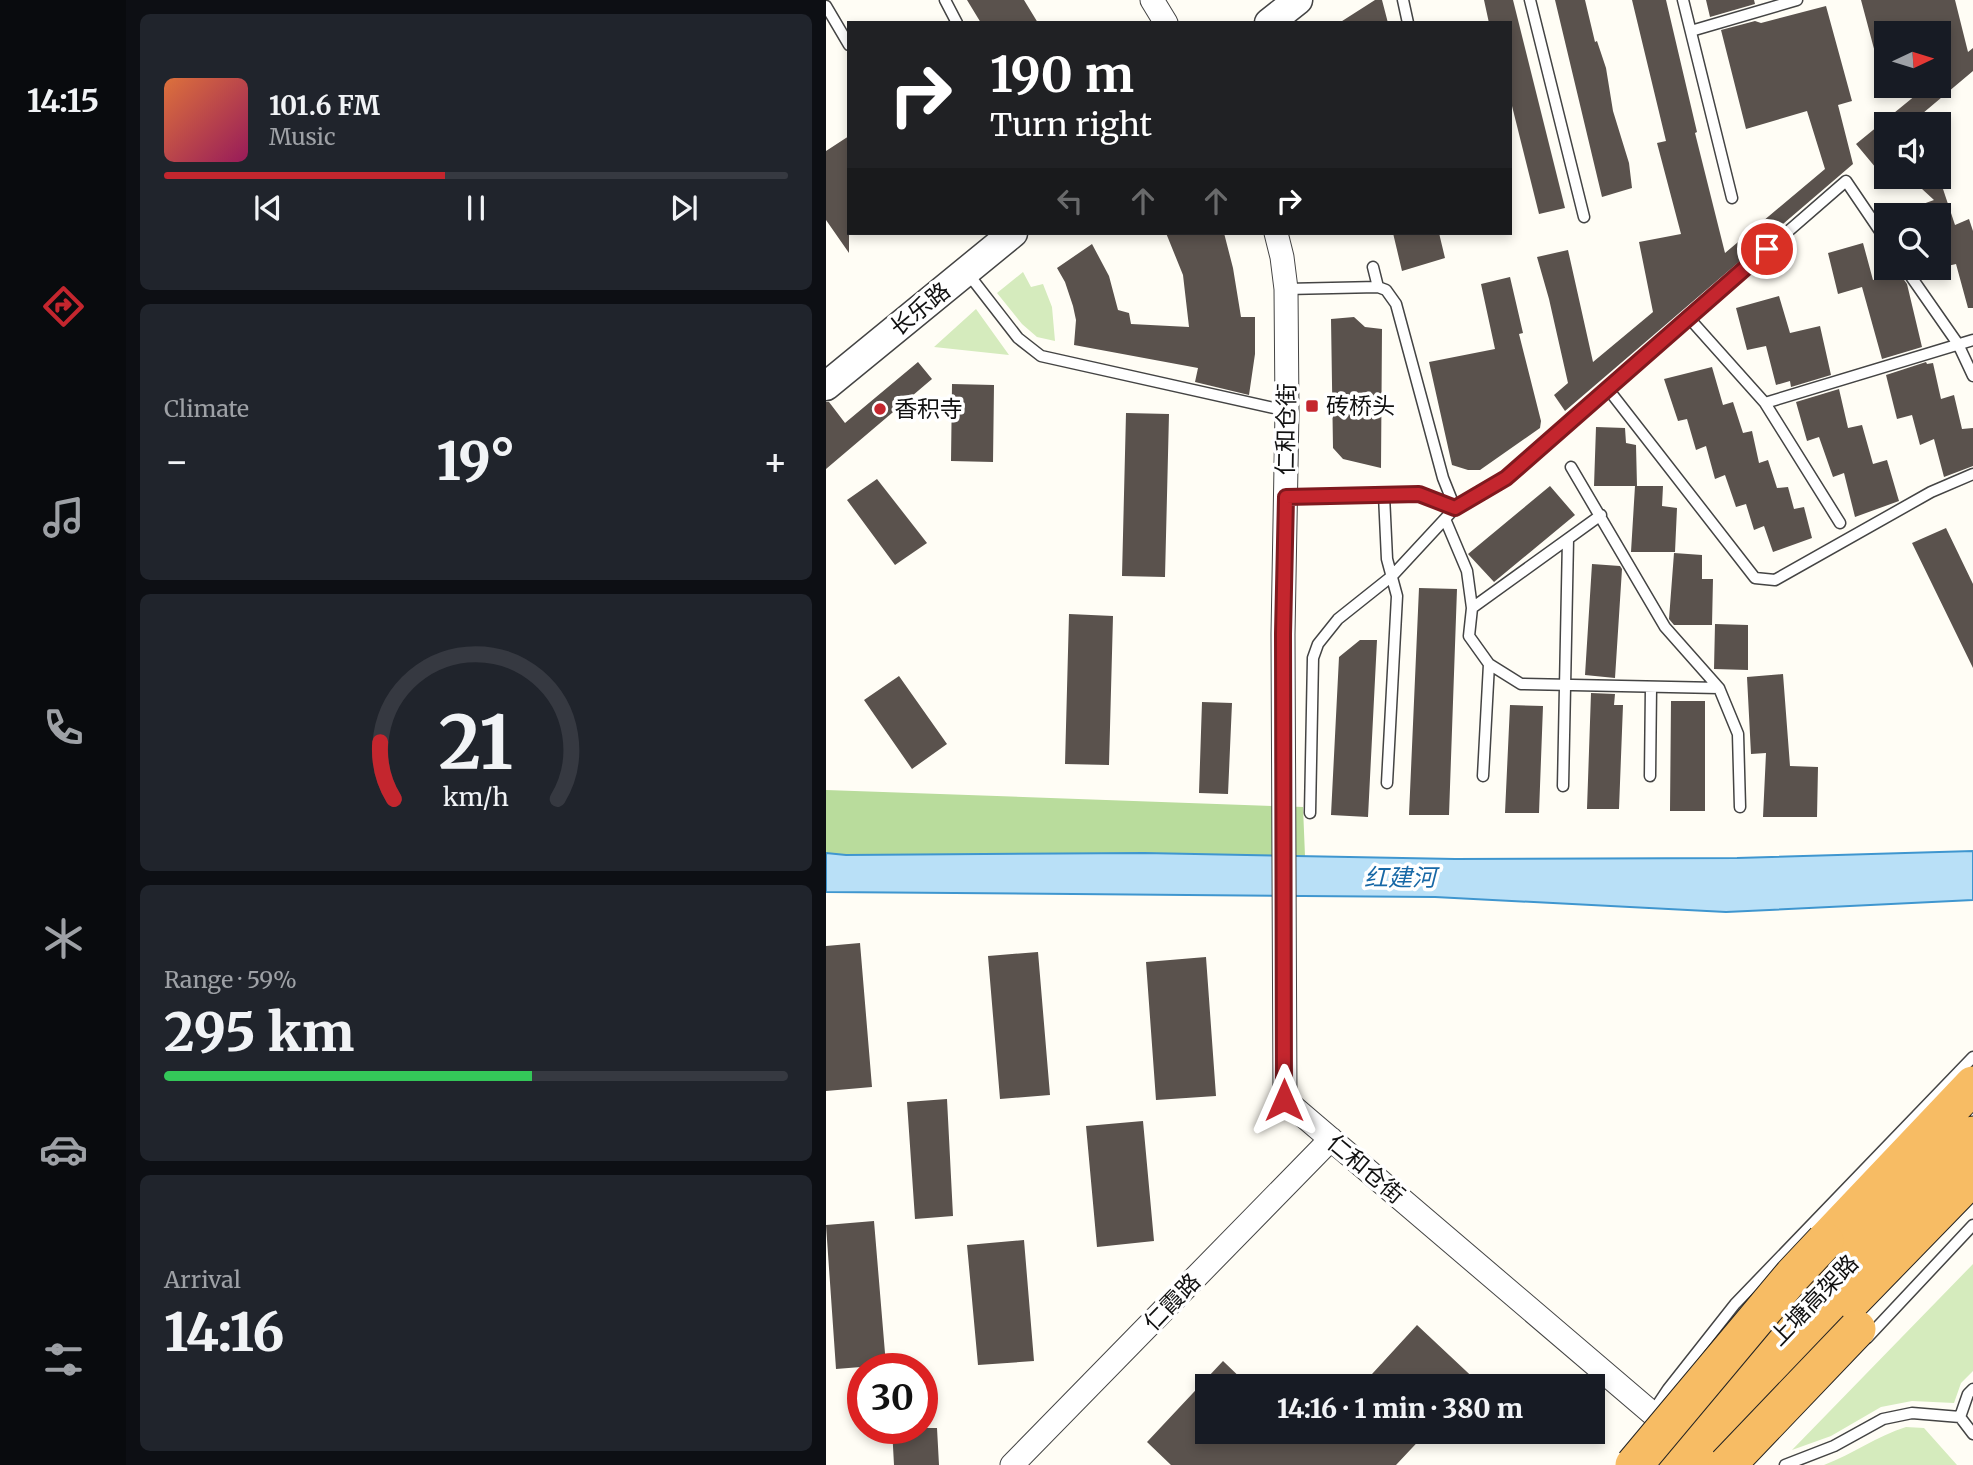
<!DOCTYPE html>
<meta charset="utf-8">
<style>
:root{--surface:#171b24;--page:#20242c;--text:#f1f3f6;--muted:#9ea1a6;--line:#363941;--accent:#c4262e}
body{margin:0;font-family:Merriweather,"Noto Sans SC",serif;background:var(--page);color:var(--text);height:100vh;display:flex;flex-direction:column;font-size:26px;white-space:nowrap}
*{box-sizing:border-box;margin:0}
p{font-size:23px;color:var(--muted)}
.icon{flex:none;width:38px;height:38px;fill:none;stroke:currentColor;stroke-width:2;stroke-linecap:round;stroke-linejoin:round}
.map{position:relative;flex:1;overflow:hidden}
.sheet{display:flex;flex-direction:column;gap:14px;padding:14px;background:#0d0f14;width:700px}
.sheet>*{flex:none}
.hud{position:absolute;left:21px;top:21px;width:665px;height:214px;border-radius:0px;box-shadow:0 4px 10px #0003;background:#202124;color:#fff;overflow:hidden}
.needle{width:46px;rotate:86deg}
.fabs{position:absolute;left:1048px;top:21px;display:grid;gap:14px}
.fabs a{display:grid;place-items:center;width:77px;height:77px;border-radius:0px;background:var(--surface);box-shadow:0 4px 10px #0003;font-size:35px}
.speed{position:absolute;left:21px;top:1353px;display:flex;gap:14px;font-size:35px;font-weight:700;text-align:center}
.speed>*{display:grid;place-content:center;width:91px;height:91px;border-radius:50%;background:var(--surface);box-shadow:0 4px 10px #0003;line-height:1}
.speed .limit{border:10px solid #d22;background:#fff;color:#111}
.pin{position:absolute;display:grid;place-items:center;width:60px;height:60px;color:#fff;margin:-30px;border:4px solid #fff;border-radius:50%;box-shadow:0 2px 7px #0007}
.me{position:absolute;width:77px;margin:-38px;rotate:0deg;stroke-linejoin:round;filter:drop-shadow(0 0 5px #0008)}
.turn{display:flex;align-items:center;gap:24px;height:147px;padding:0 28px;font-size:32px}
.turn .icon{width:91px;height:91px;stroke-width:2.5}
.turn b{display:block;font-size:49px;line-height:60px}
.lanes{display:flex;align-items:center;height:66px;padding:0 28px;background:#0003;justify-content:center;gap:35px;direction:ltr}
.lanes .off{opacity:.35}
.big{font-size:52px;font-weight:800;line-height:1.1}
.sheet .card{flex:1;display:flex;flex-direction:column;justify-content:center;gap:10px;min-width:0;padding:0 24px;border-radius:10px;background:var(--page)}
.sheet .dial{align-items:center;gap:0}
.dial svg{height:182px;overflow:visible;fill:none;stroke:var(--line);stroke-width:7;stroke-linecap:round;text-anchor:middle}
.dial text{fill:var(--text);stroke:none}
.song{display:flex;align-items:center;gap:21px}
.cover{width:84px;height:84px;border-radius:10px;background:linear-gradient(135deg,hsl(20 70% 55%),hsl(330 70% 35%))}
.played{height:7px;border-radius:4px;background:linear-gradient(90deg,var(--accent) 45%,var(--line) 45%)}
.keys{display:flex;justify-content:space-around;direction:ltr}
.heat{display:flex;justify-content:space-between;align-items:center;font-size:38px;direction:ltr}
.charge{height:10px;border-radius:5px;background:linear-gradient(90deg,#34c759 59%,var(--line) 0)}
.trip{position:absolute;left:369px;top:1374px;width:410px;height:70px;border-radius:0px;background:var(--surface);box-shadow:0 4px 10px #0003;font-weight:800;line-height:70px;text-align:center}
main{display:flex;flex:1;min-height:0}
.tabs{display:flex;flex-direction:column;width:126px;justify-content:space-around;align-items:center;background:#090b0e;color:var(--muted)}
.tabs .icon{width:49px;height:49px}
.tabs .current{color:var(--accent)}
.tabs b{font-size:32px;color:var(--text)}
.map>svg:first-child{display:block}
.green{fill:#d5ebbd}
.forest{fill:#b9dc9c}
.water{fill:#b9e0f7;stroke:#3f96cf;stroke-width:2}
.building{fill:#5a524d}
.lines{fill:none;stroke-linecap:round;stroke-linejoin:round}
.service-casing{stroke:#444;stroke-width:13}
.minor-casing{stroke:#444;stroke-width:25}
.tertiary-casing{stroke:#444;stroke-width:31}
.trunk-casing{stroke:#222;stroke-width:39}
.service{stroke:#fff;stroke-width:10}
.minor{stroke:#fff;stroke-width:23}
.tertiary{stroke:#fff;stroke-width:28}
.trunk{stroke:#f7bc64;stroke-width:37}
.trunk-bridge-casing{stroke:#222;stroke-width:39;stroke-linecap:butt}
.trunk-bridge{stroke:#f7bc64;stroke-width:37}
.route-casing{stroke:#7f191e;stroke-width:18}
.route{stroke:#c4262e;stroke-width:12}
.poi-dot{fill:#c4262e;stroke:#fff;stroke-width:2.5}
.labels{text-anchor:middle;stroke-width:7;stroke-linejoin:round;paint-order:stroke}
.street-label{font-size:23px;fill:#111;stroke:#fff}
.poi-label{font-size:23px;fill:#111;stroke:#fff;text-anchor:start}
.water-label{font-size:24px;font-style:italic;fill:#1768a6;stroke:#fff}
</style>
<main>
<nav class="tabs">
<b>14:15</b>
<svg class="icon current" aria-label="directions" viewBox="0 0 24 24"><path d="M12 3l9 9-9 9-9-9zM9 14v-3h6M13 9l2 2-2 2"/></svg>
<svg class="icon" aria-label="music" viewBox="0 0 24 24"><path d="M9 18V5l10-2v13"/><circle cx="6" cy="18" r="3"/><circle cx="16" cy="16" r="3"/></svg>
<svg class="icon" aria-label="phone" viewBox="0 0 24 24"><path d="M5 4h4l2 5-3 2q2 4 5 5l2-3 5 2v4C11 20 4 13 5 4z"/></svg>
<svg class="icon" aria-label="climate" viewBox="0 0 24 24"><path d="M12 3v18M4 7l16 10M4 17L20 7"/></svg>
<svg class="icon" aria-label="car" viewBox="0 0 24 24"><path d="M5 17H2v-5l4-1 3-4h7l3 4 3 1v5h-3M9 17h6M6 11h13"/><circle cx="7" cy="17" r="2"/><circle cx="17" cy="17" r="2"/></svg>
<svg class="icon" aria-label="filters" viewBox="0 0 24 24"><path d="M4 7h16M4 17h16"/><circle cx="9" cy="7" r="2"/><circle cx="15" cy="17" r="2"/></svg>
</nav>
<section class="sheet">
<div class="card">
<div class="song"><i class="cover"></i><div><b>101.6 FM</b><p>Music</p></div></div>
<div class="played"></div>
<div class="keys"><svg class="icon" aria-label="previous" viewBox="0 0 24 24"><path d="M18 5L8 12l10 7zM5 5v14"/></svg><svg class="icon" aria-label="pause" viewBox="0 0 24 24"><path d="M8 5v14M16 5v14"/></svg><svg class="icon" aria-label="next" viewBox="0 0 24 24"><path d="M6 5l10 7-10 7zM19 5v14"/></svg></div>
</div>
<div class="card"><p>Climate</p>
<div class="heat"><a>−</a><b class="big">19°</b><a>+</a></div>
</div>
<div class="card dial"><svg viewBox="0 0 100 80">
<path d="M14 69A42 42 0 1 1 86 69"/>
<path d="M14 69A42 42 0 0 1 8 44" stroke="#c4262e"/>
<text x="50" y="56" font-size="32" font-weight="700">21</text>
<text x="50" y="72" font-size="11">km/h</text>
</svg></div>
<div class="card"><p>Range · 59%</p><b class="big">295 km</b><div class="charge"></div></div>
<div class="card"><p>Arrival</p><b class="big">14:16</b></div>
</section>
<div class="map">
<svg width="1147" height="1465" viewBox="0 0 1147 1465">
<rect width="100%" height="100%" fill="#fffdf5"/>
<!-- green -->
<path class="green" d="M197 272 205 287 217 284 226 307 229 341 211 337 196 324 171 293Z
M150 309 183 355 108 347Z
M1147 1264V1371L1135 1383 1128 1403 1086 1401 1055 1407 1005 1436 966 1450Z
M1080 1427 1098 1428 1131 1465H998C1027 1454 1051 1436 1080 1427Z"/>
<!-- forest -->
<path class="forest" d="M0 790 477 807 479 856 318 853 20 855 0 853Z"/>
<!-- water -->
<path class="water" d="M1147 851V900L900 912 609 897 0 892V853L20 855 318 853 629 859 911 858Z"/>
<!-- building -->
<path class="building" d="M141 0H198L212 23H155Z
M549 0H556L562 23H513Z
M658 0H687L739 208 713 214 684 98V23H663Z
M729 0H759L769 42 771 41 780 68 787 111 803 163 806 188 776 197Z
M806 0H840L871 132 869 133 899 253 999 169 981 111 920 129 895 30 929 21 935 23 1000 6 1026 101 1012 105 1027 164 739 411 728 395 742 383 723 299 711 257 742 250 767 362 827 312 813 242 855 234 831 143 840 141Z
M880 0H928L929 4 884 17Z
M1035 0H1129L1142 52 1147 48V71L1084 124H1060V180L1030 144 1101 86H1113V33H1060V74L1055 75Z
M23 136V253L0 220V151Z
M1083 177H1113L1129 225 1143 219 1147 231V308H1142L1130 264 1113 268V215H1073L1072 213 1108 200Z
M340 233H398L407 268 415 317H429V354L423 395 369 382 372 368 248 345 250 320 247 306 239 282 231 268 266 244 283 276 292 310 303 313 305 324 363 327 357 275Z
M567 233H613L619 258 576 271Z
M1037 243 1047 280 1073 273 1081 284 1096 347 1056 359 1036 287 1012 294 1002 253Z
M684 277 697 333 693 334 715 421 714 428 654 470H642L626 465 603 362 669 349 655 284Z
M953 296 964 333 994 326 1005 375 965 387 964 381 950 385 940 346 921 350 910 308Z
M528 317 539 327 556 329 555 468 517 459 507 448 505 319Z
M92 362 106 379 0 469V402H3L19 423Z
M1100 362 1101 364 1107 363 1115 399 1128 395 1136 429 1147 428V466L1118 477 1108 439 1094 445 1086 415 1071 419 1060 375Z
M886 367 897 405 907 402 917 433 926 431 933 463 942 460 951 488 962 487 968 509 978 507 986 538 947 552 938 526 928 530 920 504 910 507 899 475 889 479 880 446 870 450 861 419 852 421 838 379Z
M126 384 168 385 167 462 125 461Z
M1013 389 1022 428 1036 425 1047 464 1061 460 1073 501 1029 517 1018 473 1007 477 993 437 981 441 970 402Z
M300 413 343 414 339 577 296 576Z
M770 427 799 428 800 443 810 445 811 486H837L836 506 851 508 849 552H805L809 486H768Z
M51 479 101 543 69 565 21 500Z
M724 486 749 515 668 582 642 554Z
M1120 528 1147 584V668L1086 543Z
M848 553 876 555V579H887L886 625H848L843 619Z
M766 564 794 566 796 569 789 678 759 675Z
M593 588 631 589 623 815H583Z
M243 614 287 616 283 765 239 764Z
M889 624 922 625V670L888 669Z
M534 640H551L542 817 505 815 513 657Z
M957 674 964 766 992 767 991 817H937L940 753 925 754 921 677Z
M73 676 121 744 86 769 38 700Z
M765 693 789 694 788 705H797L793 809H761Z
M845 701H879V811H844Z
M376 702 406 703 402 794 373 793Z
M684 705 717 706 713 813H679Z
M34 943 46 1087 0 1091V946Z
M212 952 224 1095 174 1099 162 956Z
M380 957 390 1096 330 1100 320 962Z
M121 1099 127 1216 89 1219 81 1102Z
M317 1121 328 1241 271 1247 260 1126Z
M48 1221 60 1365 10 1369 0 1225Z
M198 1240 208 1361 152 1365 141 1245Z
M591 1325 656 1386H535Z
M397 1361 423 1386H382V1432H472L483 1442 492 1432H601L570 1465H345L321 1442Z
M66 1428H111L113 1465H68Z"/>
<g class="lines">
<!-- service casing -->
<g class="service-casing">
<path id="service" d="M119 0 131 23
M577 0 582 23
M704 0 758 217
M857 0 906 198
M0 6 23 45
M865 31 971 0
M547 267 552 287
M1079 268 1132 344 1147 376
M140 271 192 338 215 356 461 411
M460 289 552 287 560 290 570 304 617 478 629 508
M863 318 939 403 1014 523
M782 389 929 578 949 580 1105 492 1147 474
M939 403 1147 340
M745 467 839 627 893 688 912 734 914 807
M558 495 561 559 571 596 561 783
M459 497 593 494 629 508
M619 519 641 571 646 608 643 636 663 664 695 684 893 688
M646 608 775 515
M657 776 663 664
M824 776 825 687
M737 786 742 539
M484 813 487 658 492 644 512 619 566 576 629 508 680 477 1020 181 1060 240
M1041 1338 1147 1225
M1147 1389 1142 1394 1134 1417 1147 1434
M826 1413 842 1389 909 1304 1147 1057
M959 1465 1008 1446 1057 1419 1086 1413 1134 1417"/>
</g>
<!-- minor casing -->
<g class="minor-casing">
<path id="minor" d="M326 0 340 23
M450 233 456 257 460 289 461 411 457 634 459 1100 834 1420
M186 1465 505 1139"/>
</g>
<!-- tertiary casing -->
<g class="tertiary-casing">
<path id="tertiary" d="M443 23 472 0
M0 386 187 233"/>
</g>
<!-- trunk casing -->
<g class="trunk-casing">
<path id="trunk" d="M999 1241 1147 1085
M829 1465 1147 1135
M866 1465 1147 1176"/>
</g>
<!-- service -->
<use href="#service" class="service"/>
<!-- minor -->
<use href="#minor" class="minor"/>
<!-- tertiary -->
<use href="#tertiary" class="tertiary"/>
<!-- trunk -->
<use href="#trunk" class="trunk"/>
<!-- trunk-bridge casing -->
<g class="trunk-bridge-casing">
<path id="trunk-bridge" d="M808 1465 967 1275 999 1241
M901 1465 1031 1329"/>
</g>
<!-- trunk-bridge -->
<use href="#trunk-bridge" class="trunk-bridge"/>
</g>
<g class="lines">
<!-- route casing -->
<g class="route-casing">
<path id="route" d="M458 1100 457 634 460 497 593 494 629 508 680 478 941 249"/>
</g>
<!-- route -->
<use href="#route" class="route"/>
</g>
<!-- markers -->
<g class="poi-dot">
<rect x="479" y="399" width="14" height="14" rx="3.5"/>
<circle cx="54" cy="409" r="7"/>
</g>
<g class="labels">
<!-- street labels -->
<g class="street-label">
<text transform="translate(94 309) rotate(-39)" y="8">长乐路</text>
<text transform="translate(460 429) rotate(-89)" y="8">仁和仓街</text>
<text transform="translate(540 1169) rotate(40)" y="8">仁和仓街</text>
<text transform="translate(988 1300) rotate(-46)" y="8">上塘高架路</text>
<text transform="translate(346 1302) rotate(-46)" y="8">仁霞路</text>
</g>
<!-- poi labels -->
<g class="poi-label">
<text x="500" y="414">砖桥头</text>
<text x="68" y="417">香积寺</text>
</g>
<!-- water labels -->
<g class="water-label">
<text x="574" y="886">红建河</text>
</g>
</g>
</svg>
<div class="fabs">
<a><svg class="needle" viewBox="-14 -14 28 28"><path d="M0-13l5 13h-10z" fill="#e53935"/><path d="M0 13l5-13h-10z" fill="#9ea1a6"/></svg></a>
<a><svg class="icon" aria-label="sound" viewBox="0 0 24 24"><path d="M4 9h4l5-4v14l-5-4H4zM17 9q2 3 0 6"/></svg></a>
<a><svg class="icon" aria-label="search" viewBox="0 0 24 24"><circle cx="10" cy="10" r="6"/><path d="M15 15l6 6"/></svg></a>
</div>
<div class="speed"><div class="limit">30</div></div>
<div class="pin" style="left:941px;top:249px;background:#d93025"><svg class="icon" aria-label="arrive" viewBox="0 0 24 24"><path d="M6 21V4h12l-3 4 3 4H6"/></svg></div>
<svg class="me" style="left:458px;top:1100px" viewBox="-20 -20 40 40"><path d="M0-17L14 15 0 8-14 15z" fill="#c4262e" stroke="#fff" stroke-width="4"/></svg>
<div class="trip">14:16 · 1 min · 380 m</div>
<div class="hud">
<div class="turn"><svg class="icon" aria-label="right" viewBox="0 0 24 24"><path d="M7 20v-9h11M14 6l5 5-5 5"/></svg><div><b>190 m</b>Turn right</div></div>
<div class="lanes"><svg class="icon off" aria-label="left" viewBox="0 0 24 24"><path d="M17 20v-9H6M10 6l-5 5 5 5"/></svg><svg class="icon off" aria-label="ahead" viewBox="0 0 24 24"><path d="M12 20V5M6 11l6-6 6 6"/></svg><svg class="icon off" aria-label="ahead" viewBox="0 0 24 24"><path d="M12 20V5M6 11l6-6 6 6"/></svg><svg class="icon" aria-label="right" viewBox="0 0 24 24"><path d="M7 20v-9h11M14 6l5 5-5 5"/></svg></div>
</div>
</div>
</main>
